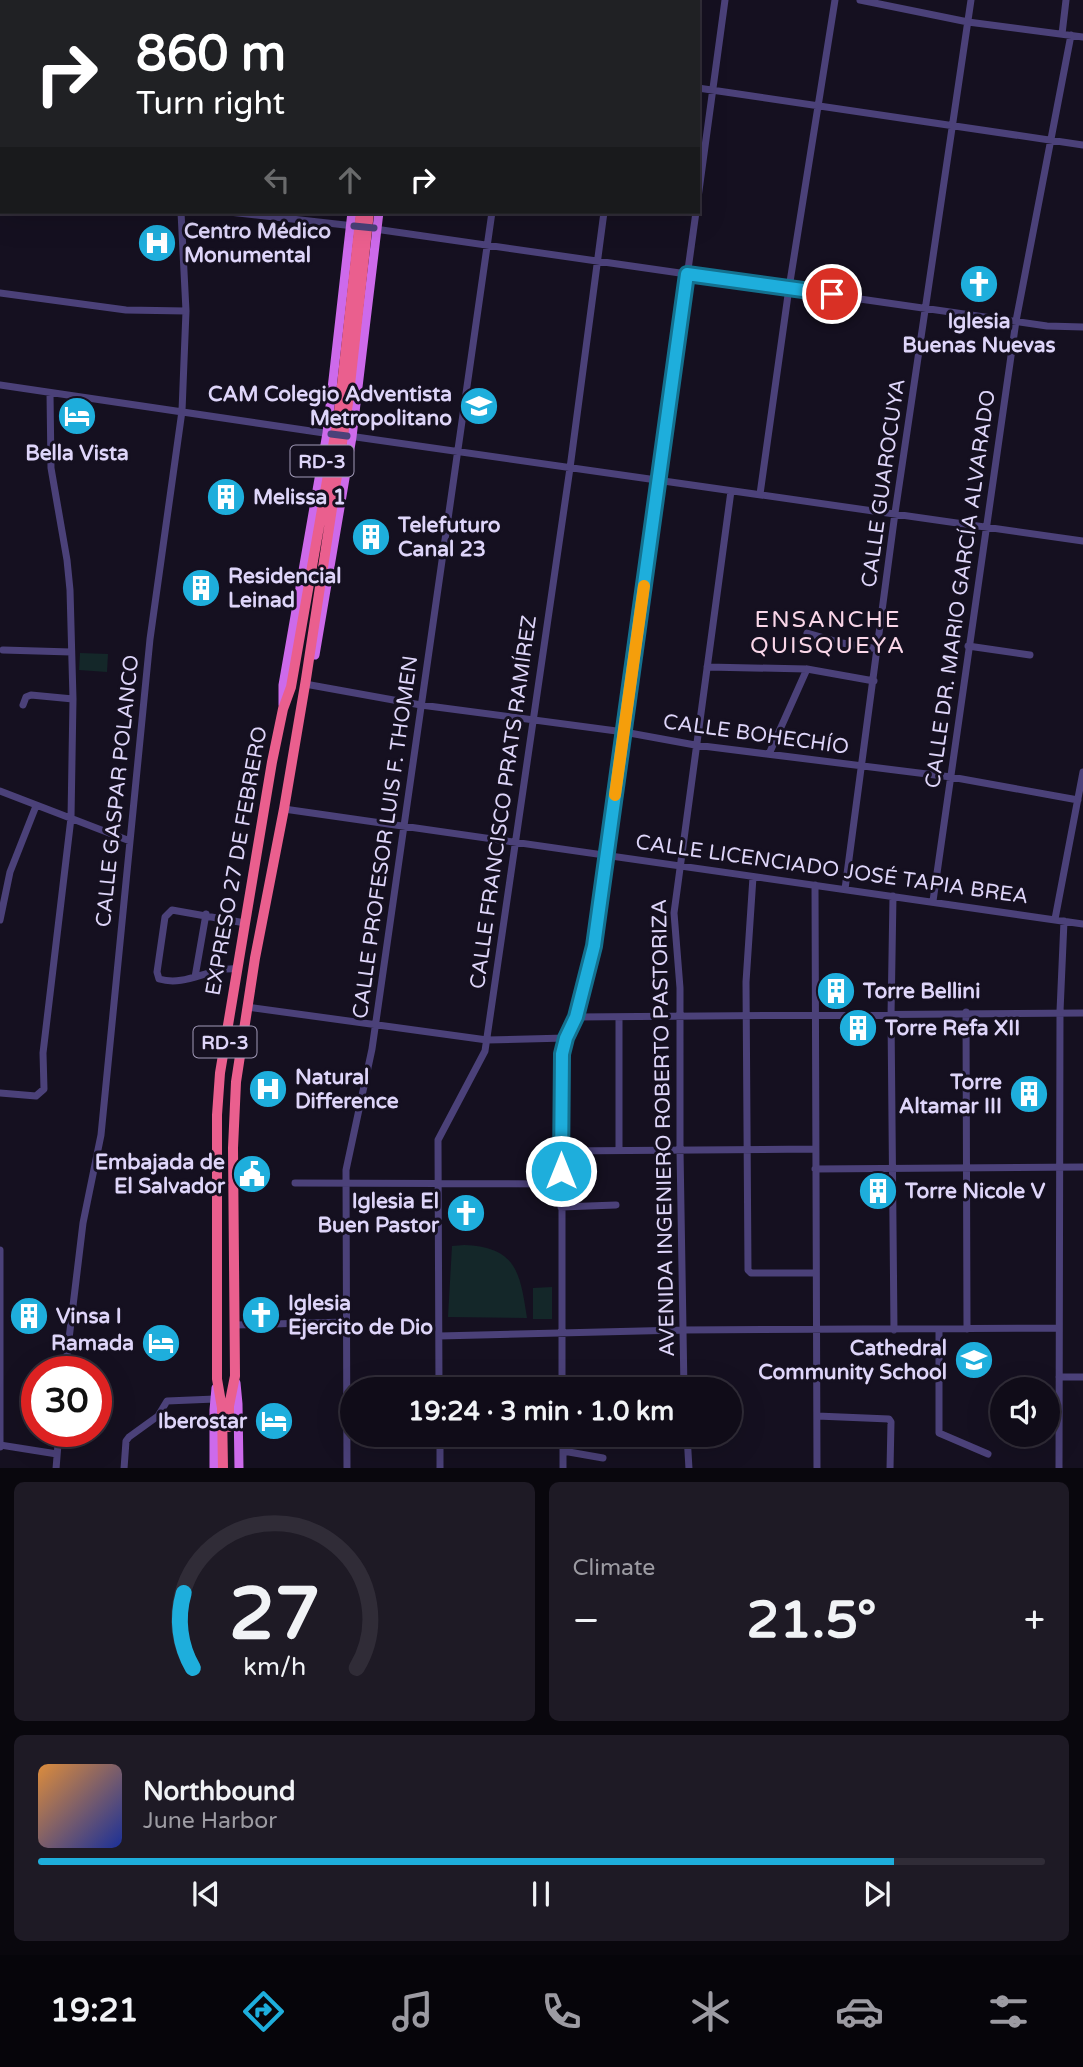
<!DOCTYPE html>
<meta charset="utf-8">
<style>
:root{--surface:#100c18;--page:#1e1a25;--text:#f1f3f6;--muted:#9c9ba2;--line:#302c37;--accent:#1eaedc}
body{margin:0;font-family:"Varela Round",sans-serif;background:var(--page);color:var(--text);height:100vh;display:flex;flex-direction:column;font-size:26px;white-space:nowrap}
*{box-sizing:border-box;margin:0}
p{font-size:23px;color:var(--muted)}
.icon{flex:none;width:38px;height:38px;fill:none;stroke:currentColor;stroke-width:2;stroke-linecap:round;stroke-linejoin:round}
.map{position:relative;height:1468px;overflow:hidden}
.side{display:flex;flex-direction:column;gap:14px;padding:14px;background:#09070d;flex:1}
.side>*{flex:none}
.banner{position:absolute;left:0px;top:0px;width:700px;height:214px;box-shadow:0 7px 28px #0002,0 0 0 2px var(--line);background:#202124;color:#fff;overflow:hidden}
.controls{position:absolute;left:990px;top:1377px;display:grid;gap:14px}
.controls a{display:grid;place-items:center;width:70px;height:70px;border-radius:50%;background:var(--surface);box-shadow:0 7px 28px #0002,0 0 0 2px var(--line);font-size:35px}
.speed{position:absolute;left:21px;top:1356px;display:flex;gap:14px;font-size:35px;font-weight:700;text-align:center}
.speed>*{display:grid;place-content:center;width:91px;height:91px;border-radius:50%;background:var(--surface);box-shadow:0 7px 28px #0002,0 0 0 2px var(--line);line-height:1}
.speed .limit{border:10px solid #d22;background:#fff;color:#111}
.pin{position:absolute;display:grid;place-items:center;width:60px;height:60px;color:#fff;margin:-30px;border:4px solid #fff;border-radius:50%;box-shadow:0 2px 7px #0007}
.me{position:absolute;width:77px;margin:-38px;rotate:0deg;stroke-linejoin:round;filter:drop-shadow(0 0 5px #0008)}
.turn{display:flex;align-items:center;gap:24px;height:147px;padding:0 21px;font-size:32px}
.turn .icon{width:91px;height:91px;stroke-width:2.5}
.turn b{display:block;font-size:49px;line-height:60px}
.lanes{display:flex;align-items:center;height:66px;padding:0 21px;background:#0003;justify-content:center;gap:35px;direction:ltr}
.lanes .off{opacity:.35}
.big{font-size:52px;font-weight:800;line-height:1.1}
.side .card{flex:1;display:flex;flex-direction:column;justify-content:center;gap:10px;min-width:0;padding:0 24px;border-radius:10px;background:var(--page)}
.side .dial{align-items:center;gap:0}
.dial svg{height:182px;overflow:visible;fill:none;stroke:var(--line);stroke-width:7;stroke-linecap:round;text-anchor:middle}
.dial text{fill:var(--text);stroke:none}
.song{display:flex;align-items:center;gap:21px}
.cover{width:84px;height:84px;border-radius:10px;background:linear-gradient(135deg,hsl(30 70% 55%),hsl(230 70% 35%))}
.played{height:7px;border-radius:4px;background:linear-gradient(90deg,var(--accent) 85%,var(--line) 85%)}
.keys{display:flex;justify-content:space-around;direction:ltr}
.heat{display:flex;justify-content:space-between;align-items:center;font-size:38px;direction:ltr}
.side .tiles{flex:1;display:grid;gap:14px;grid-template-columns:1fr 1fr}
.card:last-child{grid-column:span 2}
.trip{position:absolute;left:340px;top:1377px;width:402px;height:70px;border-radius:35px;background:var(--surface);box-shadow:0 7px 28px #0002,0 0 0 2px var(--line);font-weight:800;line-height:70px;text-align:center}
.tabs{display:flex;height:112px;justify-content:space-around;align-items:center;background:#06050a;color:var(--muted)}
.tabs .icon{width:49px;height:49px}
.tabs .current{color:var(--accent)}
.tabs b{font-size:32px;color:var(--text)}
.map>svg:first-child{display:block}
.green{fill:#142729}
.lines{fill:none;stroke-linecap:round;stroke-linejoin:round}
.minor{stroke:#4b4179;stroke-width:7}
.major{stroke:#cd6aeb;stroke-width:9}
.highway{stroke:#ea5f8e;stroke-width:10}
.minor-bridge{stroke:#4b4179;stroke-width:7}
.route-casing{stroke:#14718f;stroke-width:18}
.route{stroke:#1eaedc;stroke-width:12}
.slow{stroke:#f59e0b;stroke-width:12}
.labels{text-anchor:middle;stroke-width:6;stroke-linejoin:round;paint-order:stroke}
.shield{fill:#151020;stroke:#a29ab8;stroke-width:2}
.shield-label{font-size:19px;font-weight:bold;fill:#ded5f9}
.poi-label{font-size:21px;font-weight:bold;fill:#ded5f9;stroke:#151020;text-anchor:start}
.street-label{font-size:21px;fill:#ded5f9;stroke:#151020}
.neighbourhood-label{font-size:23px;letter-spacing:2px;fill:#fad6e8;stroke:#151020}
</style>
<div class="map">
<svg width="1083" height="1469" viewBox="0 0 1083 1469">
<rect width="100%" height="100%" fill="#151020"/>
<!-- green -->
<path class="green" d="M80 653 108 654 107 672 79 670Z
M464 1245C517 1247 520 1273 527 1318L448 1317 452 1246Z
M552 1287V1319H533V1288Z"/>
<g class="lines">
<!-- minor -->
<path class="minor" d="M860 0 968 22 1083 37
M42 2V0
M111 2V0
M188 2V0
M523 2V0
M638 2V0
M0 21H2
M1062 34 1066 0
M698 88 1083 145
M0 164 2 165
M698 198 725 0
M229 212 354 226
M375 229 1047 326 1083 327
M0 293 126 310 186 311
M0 385 331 434
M349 436 1083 541
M760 494 789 288 835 0
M807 633 842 643 878 649
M968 646 1030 655
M3 650 71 652
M707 667 807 669 874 681
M305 684 421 705 624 732 695 745 951 777 1078 800
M23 705 26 697 31 695 73 699
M769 754 807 669
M0 791 130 841
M284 809 1083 924
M753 877 746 982 748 1270 751 1273H816
M815 885 817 1469
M845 889 895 513 971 0
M893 896 891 1016 894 1330
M933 901 1016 321 1071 35
M1055 919 1083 772
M0 920 10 872 36 806
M237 969C208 967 187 987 159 979L157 972 165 917 172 910 245 923
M195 977 206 914
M247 1007 487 1040 566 1038
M966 1012 967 1329
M576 1017 1083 1013
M0 1093 36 1096 44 1089 43 1053 71 818 73 699 70 590 67 560 51 468 50 393
M619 1149V1017
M561 1151 815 1149
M815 1169 1083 1167
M295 1183 561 1184
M561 1207 616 1205
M0 1250V1447
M235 1325 346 1322
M939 1329V1433L988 1454
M439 1336 682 1330 1059 1328
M65 1372 83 1223 101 1135 150 639 182 411 186 311 181 212
M1059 1377H1083
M439 1390 438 1140 485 1051 570 468 604 212
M562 1390V1054L566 1038 576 1017 594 946 696 212
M684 1390 680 1150V988L674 913 731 491
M817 1416 889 1419 891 1422 890 1469
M440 1435V1469
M563 1435V1469
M687 1435 689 1469
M0 1445 57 1454
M563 1451 603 1458
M56 1469 59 1432
M124 1469 126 1441 129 1437 158 1416 167 1401 215 1399
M347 1469 346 1170 372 1049 492 212
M1059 1469 1060 1011 1064 921"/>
<!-- major -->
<path class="major" d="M373 2V0
M400 2V0
M315 655 352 437 379 212
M283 705V685L327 433 352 212
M236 1383 238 1404 239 1469
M214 1469V1410L216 1388"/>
<!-- highway -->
<path class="highway" d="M381 2V0
M394 2V0
M229 1427V1406L235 1376 233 1148 236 1082 255 958 284 809 306 679 348 403 369 212
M223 1469 222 1408 217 1379V1115L220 1073 272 762 283 709 291 687 339 412 361 212"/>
<!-- minor-bridge -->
<path class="minor-bridge" d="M354 226 374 228
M331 434 347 436"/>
</g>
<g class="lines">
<!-- route casing -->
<g class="route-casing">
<path id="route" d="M561 1171 562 1054 566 1038 576 1017 594 946 687 274 832 294"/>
</g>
<!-- route -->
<use href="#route" class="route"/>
<!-- slow -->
<path class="slow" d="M615 795 644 586"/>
</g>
<!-- icons -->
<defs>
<g id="hospital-disc" transform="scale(2.0125)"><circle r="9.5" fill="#1eaedc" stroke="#151020"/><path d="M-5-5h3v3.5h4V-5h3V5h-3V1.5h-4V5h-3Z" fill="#fff"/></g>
<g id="church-disc" transform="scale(2.0125)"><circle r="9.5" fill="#1eaedc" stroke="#151020"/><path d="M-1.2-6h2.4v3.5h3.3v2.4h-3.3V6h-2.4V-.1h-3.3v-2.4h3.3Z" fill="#fff"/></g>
<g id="university-disc" transform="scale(2.0125)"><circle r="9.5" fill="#1eaedc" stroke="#151020"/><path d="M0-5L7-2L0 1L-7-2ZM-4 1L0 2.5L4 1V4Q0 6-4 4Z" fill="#fff"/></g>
<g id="hotel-disc" transform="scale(2.0125)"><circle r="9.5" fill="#1eaedc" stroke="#151020"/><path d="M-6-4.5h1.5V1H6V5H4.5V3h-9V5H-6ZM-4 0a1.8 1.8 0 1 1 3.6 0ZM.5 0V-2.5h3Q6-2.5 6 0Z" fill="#fff"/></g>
<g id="building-disc" transform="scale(2.0125)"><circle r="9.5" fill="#1eaedc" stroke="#151020"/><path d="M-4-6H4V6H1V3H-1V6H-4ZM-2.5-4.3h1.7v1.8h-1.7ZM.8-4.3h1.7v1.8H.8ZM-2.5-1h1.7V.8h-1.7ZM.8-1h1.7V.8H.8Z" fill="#fff"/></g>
<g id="civic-disc" transform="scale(2.0125)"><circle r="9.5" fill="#1eaedc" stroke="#151020"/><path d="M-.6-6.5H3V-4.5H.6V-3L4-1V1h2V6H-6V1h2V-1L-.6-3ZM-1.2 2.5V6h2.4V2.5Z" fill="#fff"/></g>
<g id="school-disc" transform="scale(2.0125)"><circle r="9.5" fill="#1eaedc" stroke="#151020"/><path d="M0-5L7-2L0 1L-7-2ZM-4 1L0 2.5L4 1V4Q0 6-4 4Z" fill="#fff"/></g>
</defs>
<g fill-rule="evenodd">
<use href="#hospital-disc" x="157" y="243"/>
<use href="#church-disc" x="979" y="284"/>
<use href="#university-disc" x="479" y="406"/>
<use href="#hotel-disc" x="77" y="416"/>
<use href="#building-disc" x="226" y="497"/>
<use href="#building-disc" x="371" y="537"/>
<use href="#building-disc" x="201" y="588"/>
<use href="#building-disc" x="836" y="991"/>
<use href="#building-disc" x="858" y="1028"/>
<use href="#hospital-disc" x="268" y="1089"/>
<use href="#building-disc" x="1029" y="1094"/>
<use href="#civic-disc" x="252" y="1174"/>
<use href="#building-disc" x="878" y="1191"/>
<use href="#church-disc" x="466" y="1213"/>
<use href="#church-disc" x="261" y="1315"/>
<use href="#building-disc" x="29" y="1316"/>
<use href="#hotel-disc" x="161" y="1343"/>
<use href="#school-disc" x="974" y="1360"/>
<use href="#hotel-disc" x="274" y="1421"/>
</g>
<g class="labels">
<!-- shield labels -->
<g class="shield">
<rect x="290.5" y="445.5" width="63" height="31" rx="5"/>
<rect x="193.5" y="1026.5" width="63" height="31" rx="5"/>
</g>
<g class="shield-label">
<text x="322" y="468">RD-3</text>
<text x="225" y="1049">RD-3</text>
</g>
<!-- poi labels -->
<g class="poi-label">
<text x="184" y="238">Centro Médico<tspan x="184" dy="24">Monumental</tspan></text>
<text x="979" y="328" text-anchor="middle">Iglesia<tspan x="979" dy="24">Buenas Nuevas</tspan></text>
<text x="452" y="401" text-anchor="end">CAM Colegio Adventista<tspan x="452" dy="24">Metropolitano</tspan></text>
<text x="77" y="460" text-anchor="middle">Bella Vista</text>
<text x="253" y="504">Melissa 1</text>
<text x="398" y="532">Telefuturo<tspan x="398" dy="24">Canal 23</tspan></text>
<text x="228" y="583">Residencial<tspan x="228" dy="24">Leinad</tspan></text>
<text x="863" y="998">Torre Bellini</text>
<text x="885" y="1035">Torre Refa XII</text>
<text x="295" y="1084">Natural<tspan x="295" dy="24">Difference</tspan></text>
<text x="1002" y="1089" text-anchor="end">Torre<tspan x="1002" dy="24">Altamar III</tspan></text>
<text x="225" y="1169" text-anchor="end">Embajada de<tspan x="225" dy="24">El Salvador</tspan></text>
<text x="905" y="1198">Torre Nicole V</text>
<text x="439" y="1208" text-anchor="end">Iglesia El<tspan x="439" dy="24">Buen Pastor</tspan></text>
<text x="288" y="1310">Iglesia<tspan x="288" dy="24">Ejercito de Dio</tspan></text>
<text x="56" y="1323">Vinsa I</text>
<text x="134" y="1350" text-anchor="end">Ramada</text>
<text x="947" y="1355" text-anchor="end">Cathedral<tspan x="947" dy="24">Community School</tspan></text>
<text x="247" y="1428" text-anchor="end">Iberostar</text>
</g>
<!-- street labels -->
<g class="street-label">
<text transform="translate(883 483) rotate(-82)" y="7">CALLE GUAROCUYA</text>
<text transform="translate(960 589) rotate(-82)" y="7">CALLE DR. MARIO GARCÍA ALVARADO</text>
<text transform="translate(756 734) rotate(8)" y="7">CALLE BOHECHÍO</text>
<text transform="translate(117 791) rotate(-84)" y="7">CALLE GASPAR POLANCO</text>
<text transform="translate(503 802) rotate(-82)" y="7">CALLE FRANCISCO PRATS RAMÍREZ</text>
<text transform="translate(385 837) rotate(-82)" y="7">CALLE PROFESOR LUIS F. THOMEN</text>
<text transform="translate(236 861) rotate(-80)" y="7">EXPRESO 27 DE FEBRERO</text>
<text transform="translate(832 869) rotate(8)" y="7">CALLE LICENCIADO JOSÉ TAPIA BREA</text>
<text transform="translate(663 1128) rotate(-91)" y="7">AVENIDA INGENIERO ROBERTO PASTORIZA</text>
</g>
<!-- neighbourhood labels -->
<g class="neighbourhood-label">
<text x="828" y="627">ENSANCHE<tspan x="828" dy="26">QUISQUEYA</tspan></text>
</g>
</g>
</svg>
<div class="controls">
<a><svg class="icon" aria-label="sound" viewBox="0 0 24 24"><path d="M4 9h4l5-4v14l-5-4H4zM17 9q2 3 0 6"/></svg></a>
</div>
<div class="speed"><div class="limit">30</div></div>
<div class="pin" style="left:832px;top:294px;background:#d93025"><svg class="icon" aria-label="arrive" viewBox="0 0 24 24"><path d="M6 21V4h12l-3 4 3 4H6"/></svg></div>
<svg class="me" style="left:561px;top:1171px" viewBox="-20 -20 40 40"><circle r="17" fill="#1eaedc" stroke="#fff" stroke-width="3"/><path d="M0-11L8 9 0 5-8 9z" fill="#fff"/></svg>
<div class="trip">19:24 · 3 min · 1.0 km</div>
<div class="banner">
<div class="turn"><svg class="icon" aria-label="right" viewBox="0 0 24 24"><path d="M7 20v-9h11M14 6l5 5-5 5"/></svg><div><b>860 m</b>Turn right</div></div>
<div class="lanes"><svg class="icon off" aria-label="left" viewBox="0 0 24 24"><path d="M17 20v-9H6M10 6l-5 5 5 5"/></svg><svg class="icon off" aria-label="ahead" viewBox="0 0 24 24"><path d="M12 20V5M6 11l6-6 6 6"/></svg><svg class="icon" aria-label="right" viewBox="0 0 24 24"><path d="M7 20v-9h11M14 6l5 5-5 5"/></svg></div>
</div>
</div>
<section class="side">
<div class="tiles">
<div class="card dial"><svg viewBox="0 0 100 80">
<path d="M14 69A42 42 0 1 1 86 69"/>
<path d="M14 69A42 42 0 0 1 10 36" stroke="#1eaedc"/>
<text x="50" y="56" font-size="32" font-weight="700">27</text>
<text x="50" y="72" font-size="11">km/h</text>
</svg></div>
<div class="card"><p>Climate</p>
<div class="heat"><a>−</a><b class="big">21.5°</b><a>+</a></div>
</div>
<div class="card">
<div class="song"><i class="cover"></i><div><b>Northbound</b><p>June Harbor</p></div></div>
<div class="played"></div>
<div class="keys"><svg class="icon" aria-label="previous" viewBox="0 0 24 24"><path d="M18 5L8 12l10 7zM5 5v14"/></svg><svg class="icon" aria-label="pause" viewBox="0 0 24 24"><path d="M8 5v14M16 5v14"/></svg><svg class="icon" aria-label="next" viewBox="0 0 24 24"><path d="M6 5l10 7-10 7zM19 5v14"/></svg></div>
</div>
</div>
</section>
<nav class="tabs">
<b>19:21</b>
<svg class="icon current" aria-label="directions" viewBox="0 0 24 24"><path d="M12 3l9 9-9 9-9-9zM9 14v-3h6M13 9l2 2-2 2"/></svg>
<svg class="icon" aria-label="music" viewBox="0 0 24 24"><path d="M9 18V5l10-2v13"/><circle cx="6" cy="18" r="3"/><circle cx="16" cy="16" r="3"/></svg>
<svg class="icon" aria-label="phone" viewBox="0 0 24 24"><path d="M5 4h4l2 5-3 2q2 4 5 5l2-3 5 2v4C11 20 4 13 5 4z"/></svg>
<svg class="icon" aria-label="climate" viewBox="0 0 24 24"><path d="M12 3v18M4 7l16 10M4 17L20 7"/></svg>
<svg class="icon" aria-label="car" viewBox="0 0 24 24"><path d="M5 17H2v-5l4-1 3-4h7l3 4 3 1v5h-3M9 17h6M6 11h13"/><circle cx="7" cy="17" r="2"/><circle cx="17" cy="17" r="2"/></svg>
<svg class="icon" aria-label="filters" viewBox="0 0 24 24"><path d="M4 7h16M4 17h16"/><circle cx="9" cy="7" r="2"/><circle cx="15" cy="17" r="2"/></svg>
</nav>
